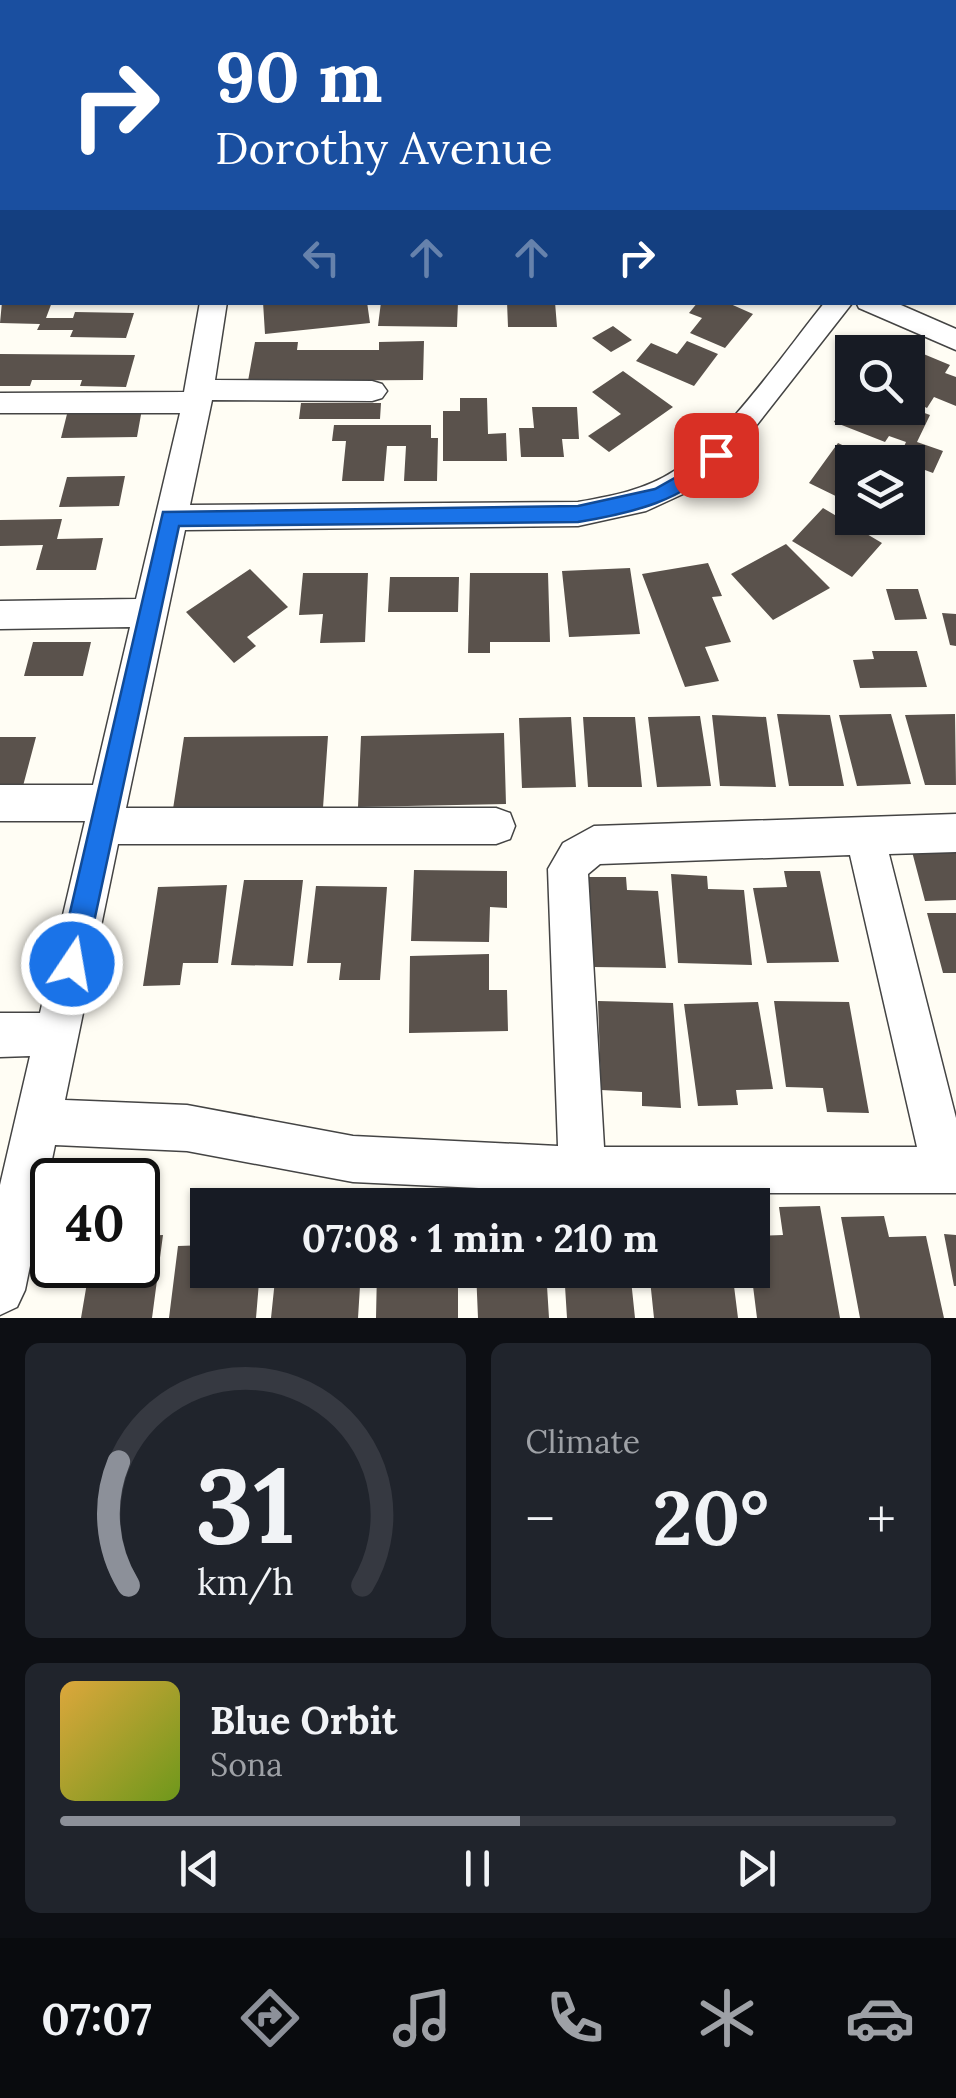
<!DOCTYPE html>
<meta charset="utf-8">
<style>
:root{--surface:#171b24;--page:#20242c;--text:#f1f3f6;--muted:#9ea1a6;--line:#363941;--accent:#8c9099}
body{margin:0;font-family:Lora,serif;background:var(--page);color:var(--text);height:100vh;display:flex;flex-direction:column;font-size:38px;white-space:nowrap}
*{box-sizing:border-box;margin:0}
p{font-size:32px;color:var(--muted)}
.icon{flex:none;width:55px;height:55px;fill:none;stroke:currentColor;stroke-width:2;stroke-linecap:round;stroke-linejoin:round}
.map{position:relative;height:1318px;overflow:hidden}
.details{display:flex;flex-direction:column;gap:25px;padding:25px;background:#0d0f14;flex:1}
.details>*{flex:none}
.top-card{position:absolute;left:0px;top:0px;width:958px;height:305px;box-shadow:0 2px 8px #0004;background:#1a4fa0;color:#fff;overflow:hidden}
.buttons{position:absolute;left:835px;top:335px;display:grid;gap:20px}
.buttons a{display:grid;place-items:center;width:90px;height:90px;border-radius:0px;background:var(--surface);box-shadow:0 2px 8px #0004;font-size:50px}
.speed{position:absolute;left:30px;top:1158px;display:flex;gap:20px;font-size:50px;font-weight:700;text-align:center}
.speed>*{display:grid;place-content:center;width:130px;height:130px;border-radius:50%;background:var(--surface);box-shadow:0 2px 8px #0004;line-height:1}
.speed .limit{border:5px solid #111;border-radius:15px;background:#fff;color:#111}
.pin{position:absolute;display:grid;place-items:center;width:85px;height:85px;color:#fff;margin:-42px;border-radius:20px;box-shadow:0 5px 15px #0006}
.me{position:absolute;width:110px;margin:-55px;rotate:12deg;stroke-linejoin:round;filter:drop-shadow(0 0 8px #0008)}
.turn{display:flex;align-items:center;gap:35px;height:210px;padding:0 50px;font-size:45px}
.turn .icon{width:130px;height:130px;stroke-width:2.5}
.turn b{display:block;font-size:70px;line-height:85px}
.lanes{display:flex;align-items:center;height:95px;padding:0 50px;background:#0003;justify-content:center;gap:50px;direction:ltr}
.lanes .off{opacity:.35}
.big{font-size:75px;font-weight:800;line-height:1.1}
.details .card{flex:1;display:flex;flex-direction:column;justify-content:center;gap:15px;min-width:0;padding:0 35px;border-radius:15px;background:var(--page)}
.details .dial{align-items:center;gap:0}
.dial svg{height:260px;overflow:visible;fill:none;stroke:var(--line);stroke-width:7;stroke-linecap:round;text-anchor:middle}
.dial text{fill:var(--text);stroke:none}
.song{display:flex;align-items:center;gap:30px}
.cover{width:120px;height:120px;border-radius:15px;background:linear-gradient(135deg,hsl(40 70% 55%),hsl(80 70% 35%))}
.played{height:10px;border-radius:5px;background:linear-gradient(90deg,var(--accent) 55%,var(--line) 55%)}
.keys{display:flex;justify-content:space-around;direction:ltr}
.heat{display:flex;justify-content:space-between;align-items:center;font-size:55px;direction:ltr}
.details .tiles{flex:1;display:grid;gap:25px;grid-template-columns:1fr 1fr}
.card:last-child{grid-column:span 2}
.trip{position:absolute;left:190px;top:1188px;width:580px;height:100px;border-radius:0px;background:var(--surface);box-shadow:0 2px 8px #0004;font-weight:800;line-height:100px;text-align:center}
.tabs{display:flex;height:160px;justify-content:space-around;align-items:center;background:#090b0e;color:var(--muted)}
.tabs .icon{width:70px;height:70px}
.tabs .on{color:var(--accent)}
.tabs b{font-size:45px;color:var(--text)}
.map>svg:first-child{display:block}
.building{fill:#5a524c}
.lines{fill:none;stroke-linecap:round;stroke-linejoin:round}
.minor-casing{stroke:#444;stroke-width:3}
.major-casing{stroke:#222;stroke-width:3}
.minor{fill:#fff;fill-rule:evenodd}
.major{fill:#ffdb64;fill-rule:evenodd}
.route{fill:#1a73e8;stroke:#114b97;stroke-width:2.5}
</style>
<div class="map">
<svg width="956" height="1318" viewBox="0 0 956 1318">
<rect width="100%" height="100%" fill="#fffdf4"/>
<!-- building -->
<path class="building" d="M2 302H52L46 318H73L75 312 134 313 126 338 70 337 73 330H37L40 324 0 323Z
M263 302H367L370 323 265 334Z
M381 302H458L457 327 378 326Z
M507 302H555L557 327H508Z
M698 302H726L753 314 725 348 690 333 702 318 689 313Z
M613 326 632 340 611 352 592 338Z
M885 338 950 365 945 373 956 377V406L934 397 927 408 908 399V352H875Z
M424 341 423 380 248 381 255 342H298L297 350H379V342Z
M687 341 718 354 694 386 636 361 651 343 677 354Z
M0 354 135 355 126 387 80 386 82 380H32L30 386H0Z
M623 371 673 407 609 452 588 436 621 414 592 392Z
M852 388V408L908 407 930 415 917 442 943 451 933 473 898 460 906 442 889 436 885 442 834 422Z
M460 398H487L488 434 506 433 507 461H443V411H460Z
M301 403H381L380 419H299Z
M532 407H577L579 439H562L564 457H521L519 428H534Z
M142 409 137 437 61 438 68 410Z
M334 425H431V438H438L437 481H404L406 446H387L384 481H342L346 441H332Z
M838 443 863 455 858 462H852L850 503 809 483Z
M125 476 119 506 59 507 67 477Z
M823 508 882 543 852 577 792 541Z
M62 519 57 539 103 538 96 570H36L43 545 0 546V520Z
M786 544 830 588 773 620 731 574Z
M708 563 722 596 712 597 731 642 705 647 719 681 685 687 642 574Z
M630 568 640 634 569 637 562 571Z
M250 569 288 607 247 637 256 646 234 663 186 612Z
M303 573H368L365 642 320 643 323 614 299 615Z
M470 573H548L550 642H490V653H468Z
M390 577H459L458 612H388Z
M886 589H918L927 619 895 620Z
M942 613 956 614V646L950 645Z
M33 642H91L83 676H24Z
M872 651H917L927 687 860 688 853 660 874 659Z
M777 714 830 715 844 786H789Z
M891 714 911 784 857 786 839 715Z
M955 714 956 785H925L905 715Z
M712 715 766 717 776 787 720 786Z
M700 716 711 786 657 787 648 717Z
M571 717 576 787 522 788 519 718Z
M583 717H635L642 787H588Z
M504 733 506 804 358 807 361 736Z
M328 736 323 808 173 809 184 737Z
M0 737H36L23 786H0Z
M956 843V900L925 901 910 844Z
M414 870 507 871V908L490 907 489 942 411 941Z
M784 871H820L839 962 767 963 753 888 787 887Z
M671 874 707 876 708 889 744 890 752 965 678 963Z
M588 877H626L627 890 658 891 666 968 593 967Z
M244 880H303L293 966 231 965Z
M227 885 218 963H183L180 985 143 986 158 887Z
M316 886 387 887 380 980H339L341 963H307Z
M927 913H956V973H943Z
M489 954V990H507L508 1031 409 1033 410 956Z
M598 1001 673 1003 681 1108 642 1106V1092L601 1090Z
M774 1001 849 1002 869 1113 827 1112 823 1088 786 1087Z
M758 1002 773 1089 736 1090 738 1105 698 1106 684 1004Z
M820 1206 840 1318H757L751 1270 752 1236 783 1235 779 1207Z
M884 1216 889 1237 926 1236 944 1318H860L841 1217Z
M944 1234 956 1235V1286H954Z
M163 1235 152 1318H81L90 1265H138V1236Z
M208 1245V1270H260L256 1318H169L178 1246Z
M276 1270H361L358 1318H271Z
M377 1270H458V1318H376Z
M476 1270H546L549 1318H478Z
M564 1270H630L635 1318H567Z
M649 1270H732L738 1318H654Z"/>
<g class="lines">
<!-- minor casing -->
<g class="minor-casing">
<path id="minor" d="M265 0H285V2H265Z
M0 72 2 73V86H0Z
M956 147V163H955V147Z
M0 245H2V261H0Z
M200 302H227L215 380 372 381 382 384 387 391 382 398 372 401 212 400 190 505 578 502C612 496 645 490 674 471 724 441 786 350 825 302H853L727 463 696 488 646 511 578 526 185 530 126 808H496L510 813 515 826 510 839 496 844H118L65 1100 187 1105 353 1136 558 1146 548 869 563 843 594 826 956 814V852L889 854 956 1118V1193H582L353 1182 187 1151 55 1145 25 1290 17 1307 0 1315V1185L30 1056 0 1057V1013H40L85 821H0V785H93L130 627 0 629V601L136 599 180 413H0V393L184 392ZM850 855 917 1147H604L588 874 600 864Z
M856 302H894L956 329V350L859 308Z"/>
</g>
<!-- major casing -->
<g class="major-casing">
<path id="major" d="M647 0H680L681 2H649Z
M704 0H737L738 2H706Z
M955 91H956V109H955Z"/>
</g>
<!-- minor -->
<use href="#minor" class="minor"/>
<!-- major -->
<use href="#major" class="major"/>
</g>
<!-- route -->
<path class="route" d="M716 448 723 450V460C683 501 633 513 578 522L179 526 85 964 81 974 72 978 62 974 58 964 163 512 578 506 655 489 687 471Z"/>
</svg>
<div class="buttons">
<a><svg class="icon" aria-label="search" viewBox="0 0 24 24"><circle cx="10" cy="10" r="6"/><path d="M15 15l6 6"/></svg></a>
<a><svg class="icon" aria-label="layers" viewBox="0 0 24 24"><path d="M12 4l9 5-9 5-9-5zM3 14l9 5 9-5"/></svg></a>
</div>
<div class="speed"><div class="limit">40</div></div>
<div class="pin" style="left:716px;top:455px;background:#d93025"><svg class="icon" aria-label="arrive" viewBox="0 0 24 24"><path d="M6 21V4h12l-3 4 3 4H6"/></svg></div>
<svg class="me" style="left:72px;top:964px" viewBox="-20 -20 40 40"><circle r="17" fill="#1a73e8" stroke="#fff" stroke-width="3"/><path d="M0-11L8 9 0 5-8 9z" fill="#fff"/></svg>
<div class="trip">07:08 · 1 min · 210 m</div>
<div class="top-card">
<div class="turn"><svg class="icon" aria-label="right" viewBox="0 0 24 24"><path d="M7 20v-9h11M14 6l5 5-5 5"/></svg><div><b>90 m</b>Dorothy Avenue</div></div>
<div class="lanes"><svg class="icon off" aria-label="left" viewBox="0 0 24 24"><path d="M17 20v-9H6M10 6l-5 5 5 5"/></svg><svg class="icon off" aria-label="ahead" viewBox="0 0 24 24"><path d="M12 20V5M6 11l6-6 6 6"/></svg><svg class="icon off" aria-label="ahead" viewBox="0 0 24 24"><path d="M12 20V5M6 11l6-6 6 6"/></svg><svg class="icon" aria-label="right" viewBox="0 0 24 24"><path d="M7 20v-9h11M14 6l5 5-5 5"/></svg></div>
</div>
</div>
<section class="details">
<div class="tiles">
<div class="card dial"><svg viewBox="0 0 100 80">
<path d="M14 69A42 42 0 1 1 86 69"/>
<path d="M14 69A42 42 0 0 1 11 31" stroke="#8c9099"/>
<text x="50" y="56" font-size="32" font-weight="700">31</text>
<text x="50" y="72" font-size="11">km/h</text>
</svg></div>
<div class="card"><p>Climate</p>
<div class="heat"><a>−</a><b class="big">20°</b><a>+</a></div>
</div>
<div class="card">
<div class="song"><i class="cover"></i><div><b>Blue Orbit</b><p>Sona</p></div></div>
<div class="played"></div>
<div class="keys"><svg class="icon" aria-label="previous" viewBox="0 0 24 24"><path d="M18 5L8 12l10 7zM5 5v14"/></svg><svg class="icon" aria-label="pause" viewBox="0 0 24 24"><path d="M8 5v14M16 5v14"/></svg><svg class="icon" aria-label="next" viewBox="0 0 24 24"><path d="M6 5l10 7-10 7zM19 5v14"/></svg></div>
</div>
</div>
</section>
<nav class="tabs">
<b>07:07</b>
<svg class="icon on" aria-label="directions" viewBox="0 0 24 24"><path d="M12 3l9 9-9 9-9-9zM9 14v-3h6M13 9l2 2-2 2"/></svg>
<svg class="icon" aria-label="music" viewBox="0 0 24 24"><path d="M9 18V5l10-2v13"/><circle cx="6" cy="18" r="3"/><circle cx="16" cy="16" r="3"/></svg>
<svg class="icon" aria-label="phone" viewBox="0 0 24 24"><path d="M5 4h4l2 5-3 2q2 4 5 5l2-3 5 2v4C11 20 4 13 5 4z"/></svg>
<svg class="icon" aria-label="climate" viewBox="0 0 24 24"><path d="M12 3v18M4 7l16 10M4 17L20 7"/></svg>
<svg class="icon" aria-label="car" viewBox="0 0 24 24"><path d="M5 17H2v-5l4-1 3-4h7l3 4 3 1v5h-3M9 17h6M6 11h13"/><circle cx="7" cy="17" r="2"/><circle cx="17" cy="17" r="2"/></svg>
</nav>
